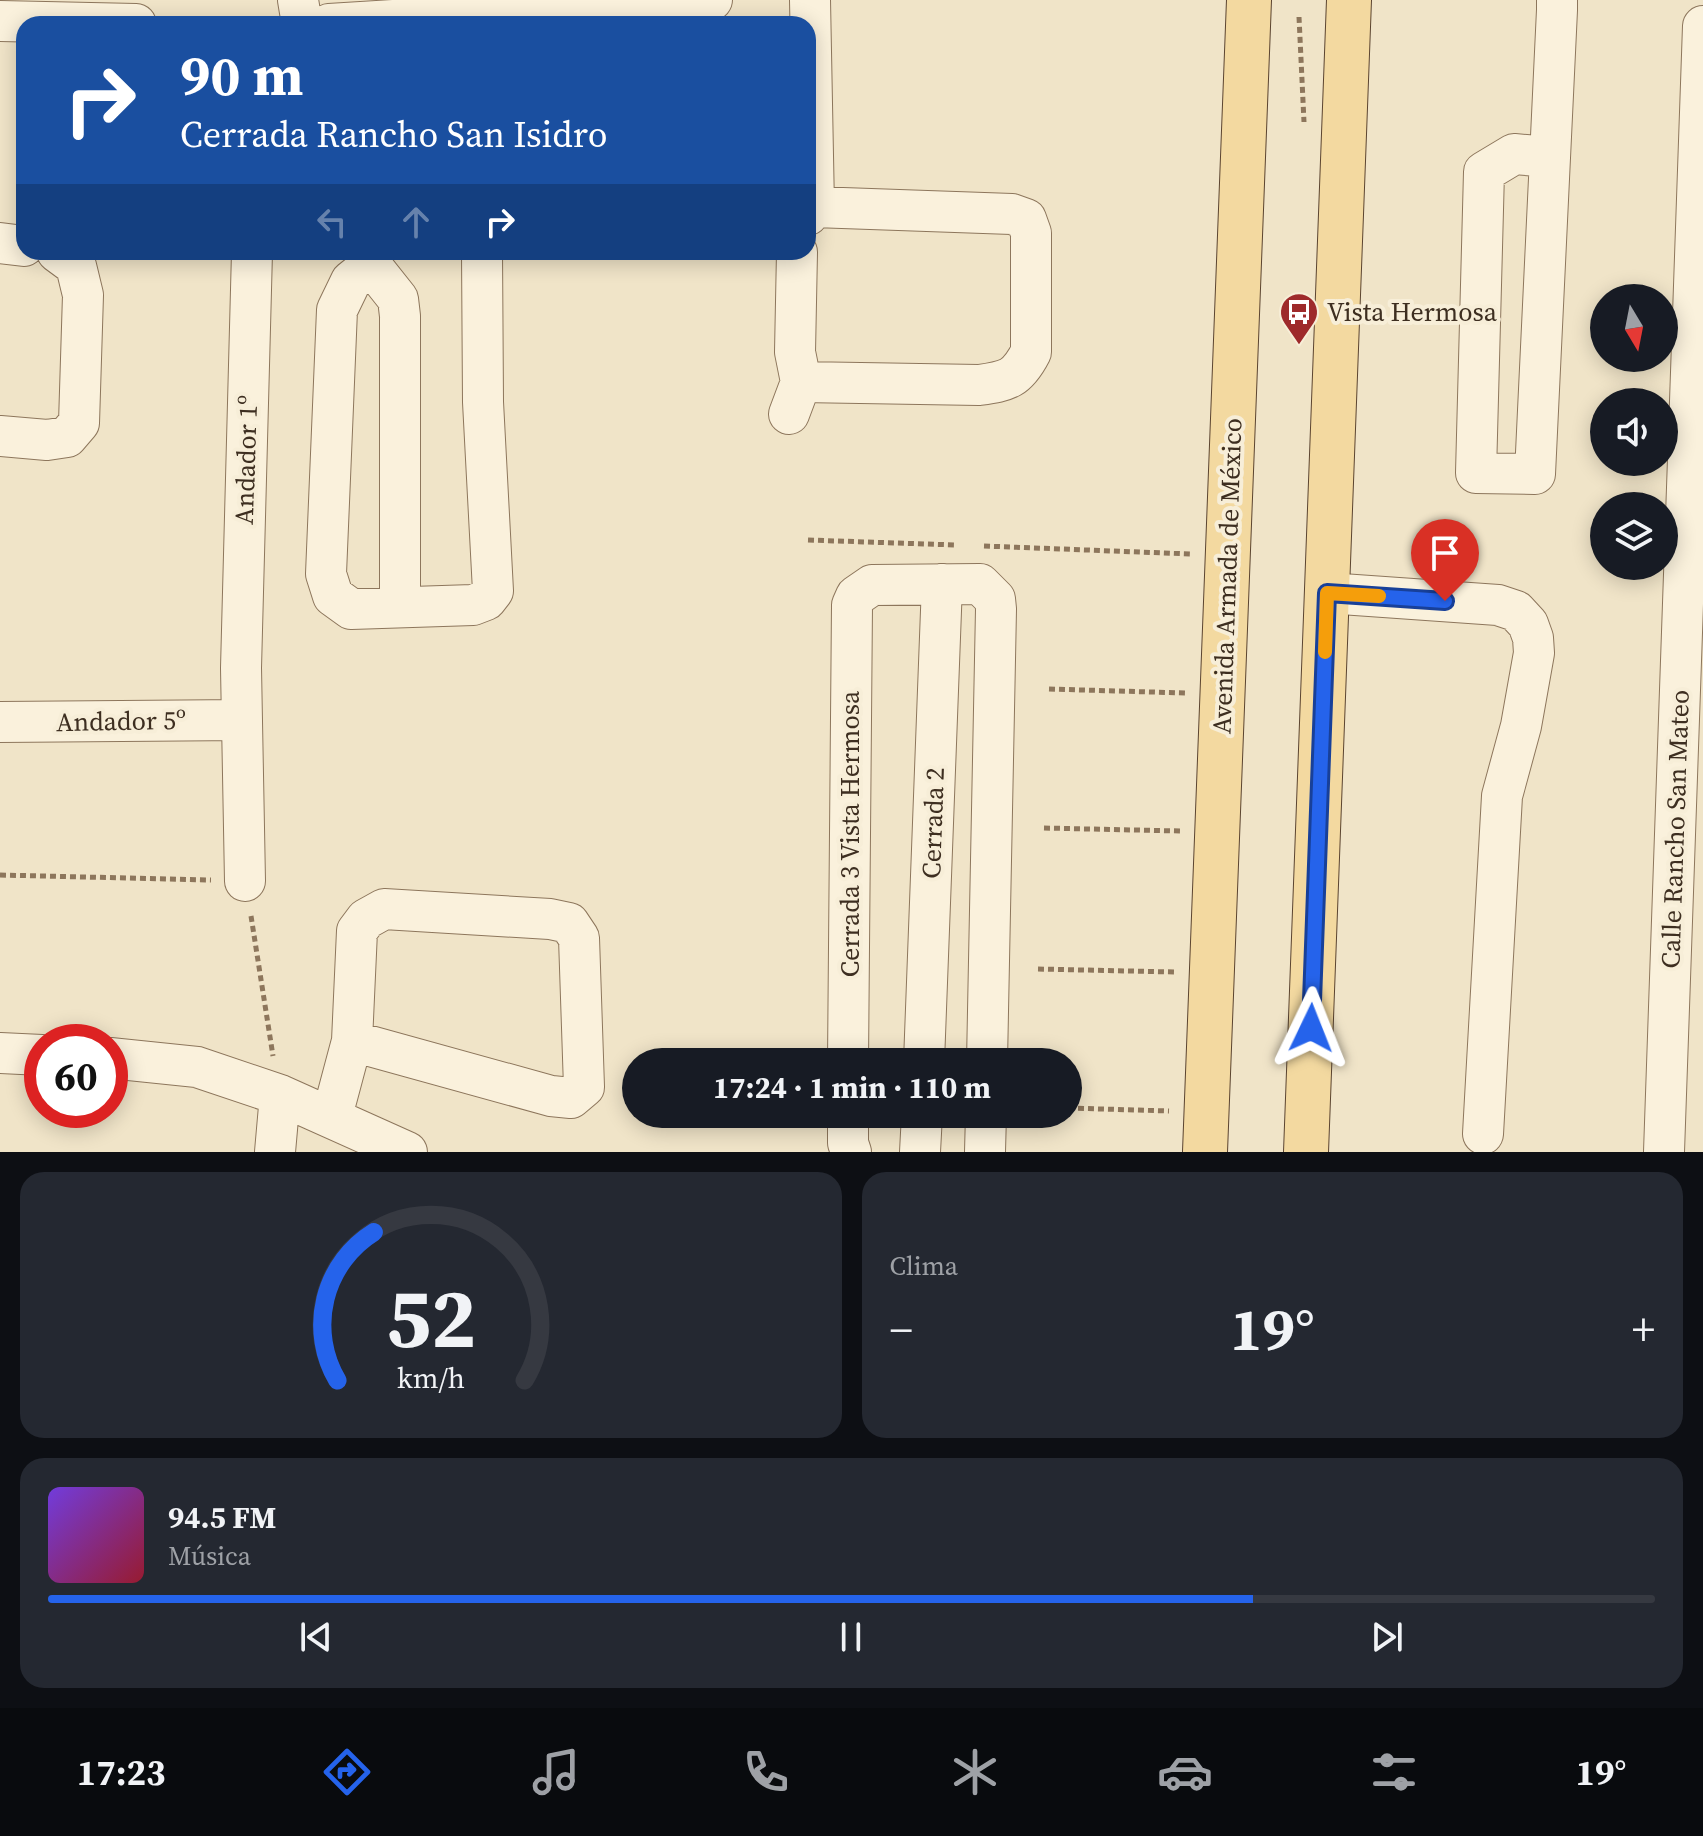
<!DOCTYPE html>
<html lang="es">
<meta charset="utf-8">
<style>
:root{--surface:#171b24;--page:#242831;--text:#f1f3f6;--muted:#9ea1a6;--line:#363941;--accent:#2563eb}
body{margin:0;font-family:"Source Serif 4",serif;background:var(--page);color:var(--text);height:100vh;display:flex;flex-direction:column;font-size:30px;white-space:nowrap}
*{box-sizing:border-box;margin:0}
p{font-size:26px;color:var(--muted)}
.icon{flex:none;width:44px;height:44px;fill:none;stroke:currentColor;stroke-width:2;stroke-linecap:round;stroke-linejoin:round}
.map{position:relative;height:1152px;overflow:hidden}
.side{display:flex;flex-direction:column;gap:20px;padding:20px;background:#0d0f14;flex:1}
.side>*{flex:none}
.hud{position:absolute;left:16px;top:16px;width:800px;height:244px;border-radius:24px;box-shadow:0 4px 20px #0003;background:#1a4fa0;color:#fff;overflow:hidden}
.needle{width:52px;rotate:170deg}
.controls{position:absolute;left:1590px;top:284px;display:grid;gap:16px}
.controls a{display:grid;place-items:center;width:88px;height:88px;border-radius:50%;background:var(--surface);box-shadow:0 4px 20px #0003;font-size:40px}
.speed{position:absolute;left:24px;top:1024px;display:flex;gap:16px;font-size:40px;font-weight:700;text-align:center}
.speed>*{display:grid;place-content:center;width:104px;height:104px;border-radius:50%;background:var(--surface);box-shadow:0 4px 20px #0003;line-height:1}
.speed .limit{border:12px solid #d22;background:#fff;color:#111}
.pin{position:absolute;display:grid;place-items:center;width:68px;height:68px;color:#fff;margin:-82px -34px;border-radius:50% 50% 50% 0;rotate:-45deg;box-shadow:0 0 8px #0007}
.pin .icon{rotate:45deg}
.me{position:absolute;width:88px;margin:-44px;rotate:2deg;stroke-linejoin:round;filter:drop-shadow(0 0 6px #0008)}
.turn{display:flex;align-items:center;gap:28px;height:168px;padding:0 32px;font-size:36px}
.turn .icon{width:104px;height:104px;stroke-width:2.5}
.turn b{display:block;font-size:56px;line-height:68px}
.lanes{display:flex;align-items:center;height:76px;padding:0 32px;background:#0003;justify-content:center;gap:40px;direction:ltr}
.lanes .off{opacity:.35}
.big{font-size:60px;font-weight:700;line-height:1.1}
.side .card{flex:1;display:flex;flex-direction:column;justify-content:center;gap:12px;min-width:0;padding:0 28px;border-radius:24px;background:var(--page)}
.side .dial{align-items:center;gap:0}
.dial svg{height:208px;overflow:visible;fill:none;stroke:var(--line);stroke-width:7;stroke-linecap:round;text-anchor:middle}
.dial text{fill:var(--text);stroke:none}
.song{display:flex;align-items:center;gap:24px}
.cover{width:96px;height:96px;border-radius:12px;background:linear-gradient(135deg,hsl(260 70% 55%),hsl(350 70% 35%))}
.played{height:8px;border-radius:4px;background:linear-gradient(90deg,var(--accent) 75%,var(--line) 75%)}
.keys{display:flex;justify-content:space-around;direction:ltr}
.heat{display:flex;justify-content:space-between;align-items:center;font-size:44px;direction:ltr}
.side .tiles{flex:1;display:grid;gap:20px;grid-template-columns:1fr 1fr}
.card:last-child{grid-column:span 2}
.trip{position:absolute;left:622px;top:1048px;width:460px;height:80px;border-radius:40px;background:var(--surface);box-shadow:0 4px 20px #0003;font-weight:700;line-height:80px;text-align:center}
.menu{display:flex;height:128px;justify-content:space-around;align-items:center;background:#090b0e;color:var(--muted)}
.menu .icon{width:56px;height:56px}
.menu .active{color:var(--accent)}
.menu b{font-size:36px;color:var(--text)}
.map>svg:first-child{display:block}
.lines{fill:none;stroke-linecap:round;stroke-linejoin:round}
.minor-casing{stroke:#8d765c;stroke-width:42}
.major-casing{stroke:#5b4430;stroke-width:46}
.path{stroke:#8d765c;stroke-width:5;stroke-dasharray:6 4;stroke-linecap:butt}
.minor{stroke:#faf1dc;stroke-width:40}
.major{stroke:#f3d9a0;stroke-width:44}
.route-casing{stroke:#184099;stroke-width:20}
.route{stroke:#2563eb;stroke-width:14}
.slow{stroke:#f59e0b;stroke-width:14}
.labels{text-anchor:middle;stroke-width:8;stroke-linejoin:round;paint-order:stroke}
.poi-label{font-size:26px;fill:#3d2e20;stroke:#f7eed8;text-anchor:start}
.street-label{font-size:26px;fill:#3d2e20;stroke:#f7eed8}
</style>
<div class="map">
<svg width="1703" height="1152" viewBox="0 0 1703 1152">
<rect width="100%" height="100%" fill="#f0e4c8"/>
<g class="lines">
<!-- minor casing -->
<g class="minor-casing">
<path id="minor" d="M298 0 302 24
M0 21 136 24
M329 24 712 0
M1550 157 1514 154 1484 172 1476 473 1535 474 1557 10V0
M808 215 814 207 810 0
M0 243 24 246
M372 252 371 265 351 281 337 310 326 574 333 596 351 609 473 605 486 600 493 591 483 402 482 252
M371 265 398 299 400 316V606
M801 382 979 385C1008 381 1017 379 1031 352V233L1026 219 1012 214 814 207
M789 414 801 382 795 352 797 252
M0 436 47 440 67 437 79 423 83 295 76 266 57 252
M1327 593 1498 605 1516 611 1528 624 1533 638 1534 653 1521 726 1502 796 1483 1134
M0 722 242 720
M245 881 241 668 252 252
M0 1053 42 1055
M110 1058 197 1067 280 1095 407 1152
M848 1062 852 605 856 596 872 585 980 584 995 599 996 609 987 1062
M924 1062 942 584
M848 1114V1143L851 1152
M332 1116 352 1041 357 931 366 919 384 909 550 919 569 923 579 938 584 1087 571 1098 551 1096 352 1041
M275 1152 280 1095
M920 1152 922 1114
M985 1152 986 1114
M1664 1152 1703 26"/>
</g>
<!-- major casing -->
<g class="major-casing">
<path id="major" d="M1205 1152 1249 0
M1306 1152 1349 0"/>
</g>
<!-- path -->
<path class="path" d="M1299 17 1304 122
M808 540 955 545
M984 546 1190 554
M1049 689 1185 693
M1044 828 1180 831
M0 875 211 880
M251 916 273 1056
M1038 969 1175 972
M1068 1108 1169 1111"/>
<!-- minor -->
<use href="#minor" class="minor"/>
<!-- major -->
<use href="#major" class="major"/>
</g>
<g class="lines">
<!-- route casing -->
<g class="route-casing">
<path id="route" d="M1311 1028 1327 593 1445 601"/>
</g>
<!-- route -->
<use href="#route" class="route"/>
<!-- slow -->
<path class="slow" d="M1325 652 1327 593 1379 596"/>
</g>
<!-- icons -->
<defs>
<g id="bus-pin" transform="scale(2)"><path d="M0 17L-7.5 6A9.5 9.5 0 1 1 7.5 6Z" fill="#9e2a2b" stroke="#f7eed8"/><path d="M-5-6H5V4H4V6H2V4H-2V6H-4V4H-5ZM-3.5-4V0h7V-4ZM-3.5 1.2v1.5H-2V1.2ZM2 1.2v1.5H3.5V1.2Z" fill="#fff"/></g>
</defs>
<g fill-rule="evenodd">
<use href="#bus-pin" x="1299" y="312"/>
</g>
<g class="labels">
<!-- poi labels -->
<g class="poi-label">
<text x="1327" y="321">Vista Hermosa</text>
</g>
<!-- street labels -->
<g class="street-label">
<text transform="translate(246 460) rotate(-88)" y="9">Andador 1º</text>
<text transform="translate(1227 576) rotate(-88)" y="9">Avenida Armada de México</text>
<text transform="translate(121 721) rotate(-1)" y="9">Andador 5º</text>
<text transform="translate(933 823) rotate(-88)" y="9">Cerrada 2</text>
<text transform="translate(1675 829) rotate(-88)" y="9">Calle Rancho San Mateo</text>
<text transform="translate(850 834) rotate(-90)" y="9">Cerrada 3 Vista Hermosa</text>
</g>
</g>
</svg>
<div class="controls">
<a><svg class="needle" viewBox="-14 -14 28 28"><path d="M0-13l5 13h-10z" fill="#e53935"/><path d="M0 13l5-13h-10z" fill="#9ea1a6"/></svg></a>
<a><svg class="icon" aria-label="sound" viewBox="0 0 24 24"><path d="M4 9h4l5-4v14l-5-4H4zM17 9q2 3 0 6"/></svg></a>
<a><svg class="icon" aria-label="layers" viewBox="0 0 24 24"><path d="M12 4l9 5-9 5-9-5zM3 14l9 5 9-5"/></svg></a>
</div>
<div class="speed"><div class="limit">60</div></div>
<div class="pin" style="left:1445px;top:601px;background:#d93025"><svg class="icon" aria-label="arrive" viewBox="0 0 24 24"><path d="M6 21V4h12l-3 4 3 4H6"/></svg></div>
<svg class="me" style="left:1311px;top:1028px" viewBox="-20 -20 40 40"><path d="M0-17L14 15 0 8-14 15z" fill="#2563eb" stroke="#fff" stroke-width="4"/></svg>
<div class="trip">17:24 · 1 min · 110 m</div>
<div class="hud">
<div class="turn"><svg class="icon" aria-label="right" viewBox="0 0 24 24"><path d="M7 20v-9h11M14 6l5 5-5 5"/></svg><div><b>90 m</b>Cerrada Rancho San Isidro</div></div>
<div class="lanes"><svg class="icon off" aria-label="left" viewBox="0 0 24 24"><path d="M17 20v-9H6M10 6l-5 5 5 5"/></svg><svg class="icon off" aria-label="ahead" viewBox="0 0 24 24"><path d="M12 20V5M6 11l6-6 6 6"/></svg><svg class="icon" aria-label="right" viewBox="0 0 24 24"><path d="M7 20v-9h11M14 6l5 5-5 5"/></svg></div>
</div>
</div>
<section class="side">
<div class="tiles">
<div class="card dial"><svg viewBox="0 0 100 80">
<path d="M14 69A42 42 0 1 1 86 69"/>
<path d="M14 69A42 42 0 0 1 28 12" stroke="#2563eb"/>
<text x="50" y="56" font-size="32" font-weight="700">52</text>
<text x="50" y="72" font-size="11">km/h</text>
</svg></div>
<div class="card"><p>Clima</p>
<div class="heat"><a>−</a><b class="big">19°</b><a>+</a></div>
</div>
<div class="card">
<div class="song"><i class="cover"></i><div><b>94.5 FM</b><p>Música</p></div></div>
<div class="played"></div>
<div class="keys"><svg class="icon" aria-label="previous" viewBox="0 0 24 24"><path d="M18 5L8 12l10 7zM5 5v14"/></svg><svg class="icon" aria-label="pause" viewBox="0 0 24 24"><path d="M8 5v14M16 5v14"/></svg><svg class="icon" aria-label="next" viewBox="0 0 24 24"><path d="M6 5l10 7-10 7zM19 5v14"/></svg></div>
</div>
</div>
</section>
<nav class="menu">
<b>17:23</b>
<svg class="icon active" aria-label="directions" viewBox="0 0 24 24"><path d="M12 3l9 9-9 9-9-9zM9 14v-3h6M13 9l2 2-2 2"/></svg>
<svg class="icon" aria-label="music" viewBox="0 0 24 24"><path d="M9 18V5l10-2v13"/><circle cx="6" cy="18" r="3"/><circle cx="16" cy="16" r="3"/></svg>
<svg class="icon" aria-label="phone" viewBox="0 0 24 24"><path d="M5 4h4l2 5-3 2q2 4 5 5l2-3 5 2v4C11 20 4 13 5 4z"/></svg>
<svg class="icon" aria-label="climate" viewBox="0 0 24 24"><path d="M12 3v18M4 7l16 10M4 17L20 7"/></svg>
<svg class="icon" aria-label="car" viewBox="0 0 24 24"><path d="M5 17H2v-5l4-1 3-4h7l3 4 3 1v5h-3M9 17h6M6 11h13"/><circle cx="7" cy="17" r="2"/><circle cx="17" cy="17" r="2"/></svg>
<svg class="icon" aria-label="filters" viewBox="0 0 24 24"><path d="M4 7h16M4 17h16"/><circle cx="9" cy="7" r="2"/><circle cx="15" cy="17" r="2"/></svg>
<b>19°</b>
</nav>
